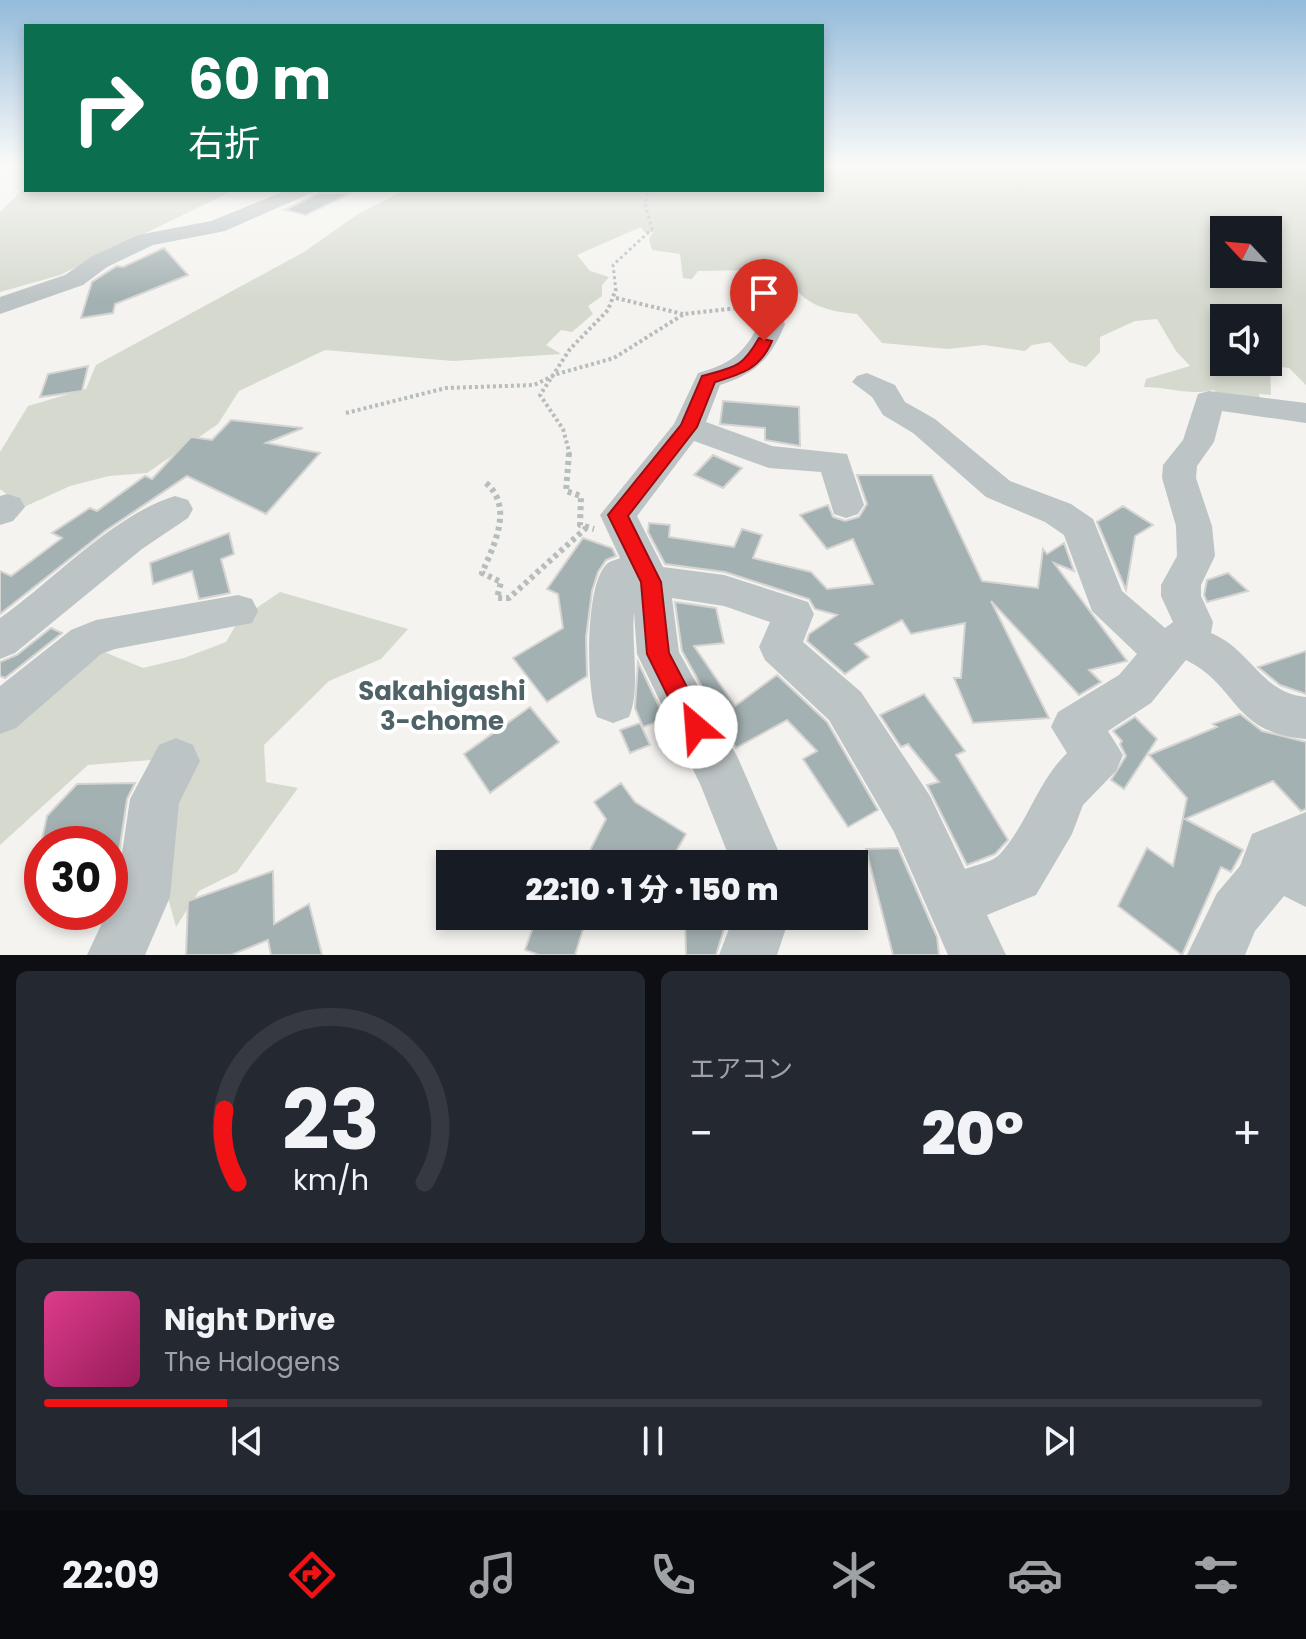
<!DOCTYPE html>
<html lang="ja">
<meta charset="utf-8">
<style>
:root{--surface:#171b24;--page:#242831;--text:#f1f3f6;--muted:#9ea1a6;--line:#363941;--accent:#f11216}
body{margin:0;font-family:Poppins,"Noto Sans JP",sans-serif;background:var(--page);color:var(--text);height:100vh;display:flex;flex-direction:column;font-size:30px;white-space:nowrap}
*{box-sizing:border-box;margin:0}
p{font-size:26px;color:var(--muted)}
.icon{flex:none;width:44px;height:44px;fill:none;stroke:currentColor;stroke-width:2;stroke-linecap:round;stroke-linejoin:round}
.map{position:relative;height:955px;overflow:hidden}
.details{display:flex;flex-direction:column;gap:16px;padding:16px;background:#0d0f14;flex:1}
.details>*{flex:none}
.hud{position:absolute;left:24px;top:24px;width:800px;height:168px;border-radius:0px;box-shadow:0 4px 12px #0003;background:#0b6e4f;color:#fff;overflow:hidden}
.needle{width:52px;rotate:296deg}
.fabs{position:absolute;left:1210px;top:216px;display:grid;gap:16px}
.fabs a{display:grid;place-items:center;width:72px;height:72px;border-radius:0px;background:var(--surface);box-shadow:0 4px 12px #0003;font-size:40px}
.speed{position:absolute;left:24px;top:826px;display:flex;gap:16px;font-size:40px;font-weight:700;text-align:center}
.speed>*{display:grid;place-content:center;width:104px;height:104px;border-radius:50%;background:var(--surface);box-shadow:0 4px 12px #0003;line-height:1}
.speed .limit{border:12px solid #d22;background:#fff;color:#111}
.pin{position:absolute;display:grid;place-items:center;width:68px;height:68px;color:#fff;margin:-82px -34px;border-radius:50% 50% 50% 0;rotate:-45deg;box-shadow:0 0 8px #0007}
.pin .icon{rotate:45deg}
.me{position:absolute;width:88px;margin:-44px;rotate:333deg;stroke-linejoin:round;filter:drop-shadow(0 0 6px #0008)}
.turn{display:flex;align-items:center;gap:28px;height:168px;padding:0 32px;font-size:36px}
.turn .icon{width:104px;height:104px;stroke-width:2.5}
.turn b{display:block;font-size:56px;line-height:68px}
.big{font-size:60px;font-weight:800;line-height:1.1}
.details .tile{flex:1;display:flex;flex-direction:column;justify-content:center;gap:12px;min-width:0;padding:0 28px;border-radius:12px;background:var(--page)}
.details .dial{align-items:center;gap:0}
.dial svg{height:208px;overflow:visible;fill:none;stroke:var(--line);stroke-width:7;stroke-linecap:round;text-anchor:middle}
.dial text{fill:var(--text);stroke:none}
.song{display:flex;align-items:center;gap:24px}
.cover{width:96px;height:96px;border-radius:12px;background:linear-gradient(135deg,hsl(330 70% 55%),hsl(330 70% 35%))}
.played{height:8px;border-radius:4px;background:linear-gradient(90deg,var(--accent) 15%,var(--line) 15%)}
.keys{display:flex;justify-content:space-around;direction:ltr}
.heat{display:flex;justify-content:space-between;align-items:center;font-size:44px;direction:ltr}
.details .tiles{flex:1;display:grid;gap:16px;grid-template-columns:1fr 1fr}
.tile:last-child{grid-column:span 2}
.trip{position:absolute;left:436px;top:850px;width:432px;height:80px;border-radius:0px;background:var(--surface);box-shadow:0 4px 12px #0003;font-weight:800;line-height:80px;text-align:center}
.menu{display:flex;height:128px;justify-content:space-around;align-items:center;background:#090b0e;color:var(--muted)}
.menu .icon{width:56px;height:56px}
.menu .current{color:var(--accent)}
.menu b{font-size:36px;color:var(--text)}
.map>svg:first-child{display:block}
.green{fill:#d5d9ce;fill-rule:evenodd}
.building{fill:#a4b1b3;stroke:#d5d4d2;stroke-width:2}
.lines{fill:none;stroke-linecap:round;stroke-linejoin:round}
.path-far2{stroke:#b7bcbd;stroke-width:3;stroke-dasharray:3 3;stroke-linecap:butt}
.path-far1{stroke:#b7bcbd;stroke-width:4;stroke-dasharray:3 3;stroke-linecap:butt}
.path{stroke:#b7bcbd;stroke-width:6;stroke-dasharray:4 4;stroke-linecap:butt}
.minor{fill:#bdc4c6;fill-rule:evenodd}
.route{fill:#f11216;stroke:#9d0c0e;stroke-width:2}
.labels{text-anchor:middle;stroke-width:8;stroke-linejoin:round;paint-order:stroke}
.near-neighbourhood-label{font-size:26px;font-weight:bold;fill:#4f6267;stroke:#fff}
</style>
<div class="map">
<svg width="1306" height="955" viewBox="0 0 1306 955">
<rect width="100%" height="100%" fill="#f4f3ef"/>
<!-- green -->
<path class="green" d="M822 165H1306V385L1289 368 1270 366 1271 395 1259 394 1260 398 1224 397 1213 390C1191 396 1168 387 1144 387L1146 379 1190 366 1176 351 1157 319 1135 321 1100 337V352L1086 367 1069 362 1050 342 1032 345 1025 351 984 345 948 349 882 343 857 314C804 309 802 295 768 259L753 270 698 271 692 279 683 278 680 254 652 250 649 239 653 232H644L641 227 577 255 590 271 609 277 602 285V296L588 306 593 314 572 332 561 330 546 345 561 354 453 361 325 350 239 391 218 424 147 473 109 476 70 486 24 507 0 489V452L28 406 86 389 96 365 304 252 355 216 404 190H822ZM1224 230H1268V274H1224ZM1224 318H1268V362H1224Z
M26 186V190H234L60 275 0 292V212Z
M280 592 408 629 381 659 329 681 264 745 266 782 298 788 237 872 199 891 176 927 167 894 170 803 189 757 88 765 0 845V734L97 649 143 668 184 658 226 642 239 620Z"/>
<!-- building -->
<path class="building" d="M319 193H351L306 215 285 210Z
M164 248 188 275 115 304 113 313 81 318 92 282 117 266 123 267Z
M88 366 82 391 40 397 48 374Z
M723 401 799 407 800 446 765 440V428L720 424Z
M231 420 303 428 266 443 320 453 266 514 187 476 105 531 0 614V571L11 576 62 538 52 533 90 508 97 511 145 476 152 479 191 437 212 440Z
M713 455 742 468 723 488 694 475Z
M857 475H932L982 581 1038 588 1043 549 1047 554 1064 543 1074 571 1054 563 1127 661 1089 670 1101 682 1079 695 991 601 1049 718 973 723 954 678H961L965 623 911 634 902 620 855 644 869 657 845 674 807 641 809 634 837 615 815 609 809 599 725 572 665 564 648 532 649 523 670 525 669 537 734 547 742 529 762 535 753 558 811 572 827 589 873 584 853 539 827 549 800 515 828 505 833 517 845 521 859 517 867 504Z
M1123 506 1153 525 1135 536 1126 590 1097 522Z
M229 533 234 554 221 559 230 593 199 599 192 571 153 584 150 563Z
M583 538 612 548 616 556 606 560 598 572 592 591 586 637 587 676 547 702 513 658 563 628 558 594 547 589Z
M1228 573 1248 591 1207 602 1204 595 1207 580Z
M675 602 716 608 724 643 694 646 735 706 777 675 827 722 878 810 848 827 803 759 817 751 787 720 736 748 682 651Z
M51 628 62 633 5 678 0 676V662L17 655Z
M1306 651V694L1280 685 1258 667Z
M638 662 665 719 643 727 635 708Z
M924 694 965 751 956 755 1008 840 995 854 967 865 927 785 939 782 908 744 901 747 880 715Z
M530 707 559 742 490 793 464 754Z
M1240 714 1262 731 1306 742V809L1301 811 1273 781 1185 819 1243 850 1231 872 1221 867 1182 955 1118 906 1147 848 1173 866 1187 798 1149 755 1217 727 1213 724Z
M1135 717 1157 739 1124 789 1111 780 1126 756 1120 744 1122 741 1113 731Z
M640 723 650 745 630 753 620 730Z
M135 783 127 799 116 873 110 875V844H41L47 816 77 784Z
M621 783 635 802 686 834 669 864H583L606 819 594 802Z
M898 848 937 937 939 955H893L866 849Z
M273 871 274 924 309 904 322 955H271L268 940 231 955H186L188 901Z
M537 916H587L575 955H539L525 950Z
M685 916H728L716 955H686Z"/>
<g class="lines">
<!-- path-far2 -->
<path class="path-far2" d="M616 291 613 265 652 229 645 204 648 190"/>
<!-- path-far1 -->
<path class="path-far1" d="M616 298 683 314
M346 413 446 388 534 385 557 374 614 358 684 314 738 308
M570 455 563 429 540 395 570 349 608 310 616 289"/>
<!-- path -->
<path class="path" d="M569 453 566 491 581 496 580 525 594 529
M486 483C514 507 494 545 482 573L501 582 497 598H509L586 528"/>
<!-- minor -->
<path class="minor" d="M287 190H318L225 231 153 245 107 267 83 285 0 314V297L65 275 91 257 138 235 211 221Z
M764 274 776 281 769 291 785 324C771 358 756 374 720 385L706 422 772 446 847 454 864 505 858 514 846 518 834 514 821 472 769 468 694 441 637 516 663 567 724 575 808 602 814 614 803 642 861 692 930 796 965 869C976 865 993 862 1000 854 1028 823 1037 782 1067 753L1051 727 1058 712 1119 675 1137 654 1092 611 1064 535 1045 522 986 497 913 433 883 415 872 397 852 382 857 376 867 373 895 385 905 402 935 419 1010 481 1071 504 1093 519 1122 591 1165 628 1173 622 1161 596V585L1177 556 1176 526 1162 478 1163 465 1183 440 1198 394 1209 391 1306 403V423L1222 411 1214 442 1197 466 1196 478 1212 526 1215 556 1201 585V596L1213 622 1211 633C1251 649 1262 694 1306 697V739C1231 733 1239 686 1186 660L1151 703 1108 731 1123 755 1116 771 1083 805 1072 834 1036 895 987 915 1006 955H948L894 832 829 720 765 660 759 647 770 622 724 606 672 598 679 652 738 758 784 864H732L701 786 637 654 634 612C631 644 641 690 629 717L613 723 597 717C586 692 584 581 608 563 612 560 616 560 620 558L600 515 674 424 698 373C730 364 744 354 759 324L745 291 755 276Z
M7 494 20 498 25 507 13 521 0 525V496Z
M175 496 188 500 193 509 188 518 142 549 15 653 0 659V618C53 581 113 515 175 496Z
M238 595 252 599 258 611 252 623 115 649 101 654 16 728 0 734V686L71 630 96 620Z
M176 738 193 745 200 761 179 803 170 897 145 955H87L116 893 130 799 159 745Z
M1306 812V907L1284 896 1255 931 1245 955H1187L1217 893 1240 866 1252 834Z
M734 916H790L777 955H719Z"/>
</g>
<!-- sky -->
<linearGradient id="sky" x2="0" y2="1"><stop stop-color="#93bbdb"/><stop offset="0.55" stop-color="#fafaf8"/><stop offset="1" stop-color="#fafaf8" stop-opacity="0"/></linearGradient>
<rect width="1306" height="299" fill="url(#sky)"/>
<!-- route -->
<path class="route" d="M759 338 772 341C760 369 742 374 715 382L697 427 628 516 661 582 669 653 708 727 705 735 696 738 687 735 647 654 641 582 608 515 681 425 702 376C735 367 742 368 759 338Z"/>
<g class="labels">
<!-- near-neighbourhood labels -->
<g class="near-neighbourhood-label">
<text x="442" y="700">Sakahigashi<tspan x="442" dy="30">3-chome</tspan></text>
</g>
</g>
</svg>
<div class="fabs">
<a><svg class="needle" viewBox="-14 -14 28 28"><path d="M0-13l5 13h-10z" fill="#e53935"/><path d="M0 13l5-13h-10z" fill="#9ea1a6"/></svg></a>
<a><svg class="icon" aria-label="sound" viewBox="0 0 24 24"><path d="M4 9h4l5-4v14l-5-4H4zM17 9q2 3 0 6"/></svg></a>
</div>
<div class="speed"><div class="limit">30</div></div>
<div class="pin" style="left:764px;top:341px;background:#d93025"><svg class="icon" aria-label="arrive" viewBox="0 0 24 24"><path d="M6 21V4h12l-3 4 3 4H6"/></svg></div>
<svg class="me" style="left:696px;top:727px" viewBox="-20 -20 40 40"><circle r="19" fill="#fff"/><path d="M0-13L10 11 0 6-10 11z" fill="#f11216"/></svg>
<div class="trip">22:10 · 1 分 · 150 m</div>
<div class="hud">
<div class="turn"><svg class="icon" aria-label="right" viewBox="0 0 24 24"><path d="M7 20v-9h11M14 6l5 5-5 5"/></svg><div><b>60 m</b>右折</div></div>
</div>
</div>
<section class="details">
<div class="tiles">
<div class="tile dial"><svg viewBox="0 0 100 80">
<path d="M14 69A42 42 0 1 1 86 69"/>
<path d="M14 69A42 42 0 0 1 9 41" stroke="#f11216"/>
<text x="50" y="56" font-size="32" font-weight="700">23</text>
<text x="50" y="72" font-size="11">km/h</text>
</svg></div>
<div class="tile"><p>エアコン</p>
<div class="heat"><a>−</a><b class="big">20°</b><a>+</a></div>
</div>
<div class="tile">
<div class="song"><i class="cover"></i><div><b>Night Drive</b><p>The Halogens</p></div></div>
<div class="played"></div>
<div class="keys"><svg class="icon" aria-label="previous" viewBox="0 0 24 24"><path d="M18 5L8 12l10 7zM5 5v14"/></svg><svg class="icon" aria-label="pause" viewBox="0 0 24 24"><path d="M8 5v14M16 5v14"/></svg><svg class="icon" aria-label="next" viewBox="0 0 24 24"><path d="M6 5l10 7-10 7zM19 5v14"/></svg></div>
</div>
</div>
</section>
<nav class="menu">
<b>22:09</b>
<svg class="icon current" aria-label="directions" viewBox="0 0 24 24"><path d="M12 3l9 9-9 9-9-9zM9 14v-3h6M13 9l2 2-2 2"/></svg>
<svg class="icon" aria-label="music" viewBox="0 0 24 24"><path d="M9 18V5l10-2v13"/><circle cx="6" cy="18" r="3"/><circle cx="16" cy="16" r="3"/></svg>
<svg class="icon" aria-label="phone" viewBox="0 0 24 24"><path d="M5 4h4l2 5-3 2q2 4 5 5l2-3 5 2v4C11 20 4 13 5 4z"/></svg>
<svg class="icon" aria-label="climate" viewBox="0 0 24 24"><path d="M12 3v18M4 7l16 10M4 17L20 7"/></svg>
<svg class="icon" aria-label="car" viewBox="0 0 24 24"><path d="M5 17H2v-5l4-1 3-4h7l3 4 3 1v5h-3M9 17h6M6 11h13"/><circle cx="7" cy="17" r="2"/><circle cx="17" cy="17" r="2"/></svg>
<svg class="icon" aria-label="filters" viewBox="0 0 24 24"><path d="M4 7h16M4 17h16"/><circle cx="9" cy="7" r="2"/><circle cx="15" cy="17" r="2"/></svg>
</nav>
